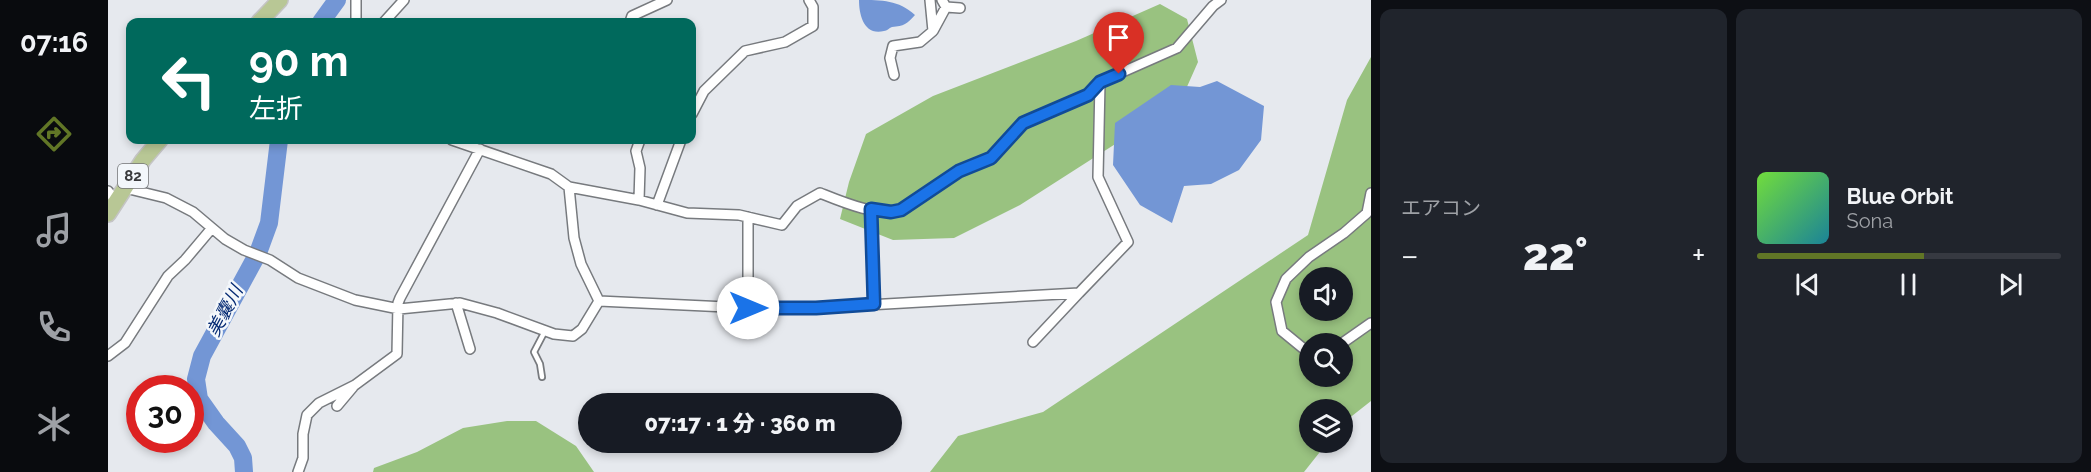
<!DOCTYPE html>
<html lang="ja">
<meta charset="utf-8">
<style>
:root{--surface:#171b24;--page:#20242c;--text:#f1f3f6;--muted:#9ea1a6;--line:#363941;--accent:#617626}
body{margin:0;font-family:Raleway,"Noto Sans JP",sans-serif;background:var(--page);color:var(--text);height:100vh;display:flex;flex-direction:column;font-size:22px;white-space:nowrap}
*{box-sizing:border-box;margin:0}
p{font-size:20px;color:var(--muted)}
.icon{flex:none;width:33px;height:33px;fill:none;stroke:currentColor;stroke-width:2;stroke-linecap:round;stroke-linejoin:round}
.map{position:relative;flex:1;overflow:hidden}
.side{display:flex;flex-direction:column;gap:9px;padding:9px;background:#0d0f14;width:720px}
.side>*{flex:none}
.guide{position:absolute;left:18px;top:18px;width:570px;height:126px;border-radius:12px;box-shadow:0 3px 9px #0003;background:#00695c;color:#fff;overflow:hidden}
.tools{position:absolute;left:1191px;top:267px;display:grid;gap:12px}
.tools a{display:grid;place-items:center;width:54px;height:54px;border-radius:50%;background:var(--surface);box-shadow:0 3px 9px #0003;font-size:30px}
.speed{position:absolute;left:18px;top:375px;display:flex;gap:12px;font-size:30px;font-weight:700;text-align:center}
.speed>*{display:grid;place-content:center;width:78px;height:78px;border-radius:50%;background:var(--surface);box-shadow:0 3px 9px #0003;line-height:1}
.speed .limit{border:9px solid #d22;background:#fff;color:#111}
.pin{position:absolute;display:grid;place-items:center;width:51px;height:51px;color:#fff;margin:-62px -26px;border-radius:50% 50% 50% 0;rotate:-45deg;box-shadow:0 0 6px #0007}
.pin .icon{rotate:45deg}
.me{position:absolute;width:66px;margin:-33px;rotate:90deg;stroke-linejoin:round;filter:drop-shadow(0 0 4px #0008)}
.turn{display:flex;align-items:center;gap:21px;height:126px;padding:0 24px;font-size:27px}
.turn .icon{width:78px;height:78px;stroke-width:2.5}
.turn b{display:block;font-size:42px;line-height:51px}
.big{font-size:45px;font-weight:800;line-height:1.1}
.side .card{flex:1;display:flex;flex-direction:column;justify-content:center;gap:9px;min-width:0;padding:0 21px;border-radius:12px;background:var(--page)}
.song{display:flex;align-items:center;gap:18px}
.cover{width:72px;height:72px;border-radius:9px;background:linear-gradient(135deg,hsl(100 70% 55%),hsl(190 70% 35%))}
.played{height:6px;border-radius:3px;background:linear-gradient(90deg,var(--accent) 55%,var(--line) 55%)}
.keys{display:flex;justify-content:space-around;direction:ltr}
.heat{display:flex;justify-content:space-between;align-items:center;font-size:33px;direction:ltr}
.side .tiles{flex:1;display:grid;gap:9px;grid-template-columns:repeat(2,1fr)}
.trip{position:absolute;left:470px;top:393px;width:324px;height:60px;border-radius:30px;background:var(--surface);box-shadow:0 3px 9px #0003;font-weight:800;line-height:60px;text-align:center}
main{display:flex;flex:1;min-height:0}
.tab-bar{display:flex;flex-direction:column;width:108px;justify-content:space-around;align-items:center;background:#090b0e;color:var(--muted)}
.tab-bar .icon{width:42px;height:42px}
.tab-bar .active{color:var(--accent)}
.tab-bar b{font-size:27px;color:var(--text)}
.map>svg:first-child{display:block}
.forest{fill:#99c280;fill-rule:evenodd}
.water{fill:#7396d5}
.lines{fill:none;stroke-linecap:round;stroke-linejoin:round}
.river{stroke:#7396d5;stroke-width:18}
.service-casing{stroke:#777a7e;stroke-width:8}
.minor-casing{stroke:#777a7e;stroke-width:12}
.primary-casing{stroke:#c4c4c4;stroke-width:18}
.service{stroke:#fff;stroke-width:4.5}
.minor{stroke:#fff;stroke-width:9}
.primary{stroke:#b8c795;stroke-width:15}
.route-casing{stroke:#114b97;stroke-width:15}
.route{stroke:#1a73e8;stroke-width:10}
.labels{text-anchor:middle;stroke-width:5;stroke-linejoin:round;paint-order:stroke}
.shield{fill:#f3f7fb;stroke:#717375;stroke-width:1.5}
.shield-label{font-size:15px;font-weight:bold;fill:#393a3c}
.water-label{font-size:18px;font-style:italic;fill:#052a73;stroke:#f3f7fb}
</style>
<main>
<nav class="tab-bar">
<b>07:16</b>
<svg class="icon active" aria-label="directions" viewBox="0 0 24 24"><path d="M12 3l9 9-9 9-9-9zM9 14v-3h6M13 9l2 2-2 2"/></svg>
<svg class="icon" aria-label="music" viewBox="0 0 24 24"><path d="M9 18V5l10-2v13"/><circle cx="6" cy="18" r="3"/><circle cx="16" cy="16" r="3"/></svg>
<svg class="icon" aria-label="phone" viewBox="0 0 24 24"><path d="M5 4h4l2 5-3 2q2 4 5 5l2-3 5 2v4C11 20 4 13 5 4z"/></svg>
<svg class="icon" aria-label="climate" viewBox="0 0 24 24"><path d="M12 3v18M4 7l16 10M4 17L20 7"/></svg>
</nav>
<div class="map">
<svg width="1263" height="472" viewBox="0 0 1263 472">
<rect width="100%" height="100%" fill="#e6e9ee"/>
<!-- forest -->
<path class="forest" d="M1052 4 1079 19 1090 62 1078 89 1037 125 912 205 846 238 785 240 732 219 741 182 758 134 825 96 968 41Z
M1263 57V401L1235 423 1234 410H1202V442L1219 443 1196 472H822L850 436 935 412 1200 235 1239 100ZM1202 278H1234V310H1202ZM1202 344H1234V376H1202Z
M399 421H428L468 446 486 472H265L266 468 309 452 355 428Z"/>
<!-- water -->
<path class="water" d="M751 0C775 0 790 0 807 15 799 24 796 26 784 27 781 28 779 31 776 31 756 36 751 15 751 0Z
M1109 81 1156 106 1153 140 1131 170 1103 184 1076 186 1064 223 1032 205 1005 165 1007 123 1063 85 1092 87Z"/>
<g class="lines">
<!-- river -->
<path class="river" d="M213 22 229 0
M136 472 135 458 129 446 108 423 91 399 88 379 94 356 150 253 161 223 171 140"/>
<!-- service casing -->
<g class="service-casing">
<path id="service" d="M434 377 432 364 426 352 437 331"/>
</g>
<!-- minor casing -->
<g class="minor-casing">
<path id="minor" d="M838 7 852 8
M248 22V0
M276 22 296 0
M522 22 524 16 559 0
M825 31 838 7 834 0
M786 75 782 58 785 46 812 42 825 31 822 0
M584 114 596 91 637 51 677 42 705 26V7L701 0
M344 140 443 174 461 187 466 238 473 264 491 301 640 308H707L971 293 1020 242 990 177 992 82 1069 48 1105 6 1113 0
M461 187 531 200 579 213 631 215 674 225 689 206 712 193C737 203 767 216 793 210L851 171 883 158 915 123 980 95 992 82
M17 188 58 198 85 212 117 239 136 250 162 260 190 278 247 300 291 309 352 303 389 313 446 334 465 336 474 329 491 301
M0 191 8 201
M531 200 532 168 528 151 532 140
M549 205 573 140
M763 209 766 304
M640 217V308
M348 303 362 349
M925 342 971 293
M1233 344 1263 323
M1202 349H1196L1174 331 1168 302 1178 279 1201 257 1236 233 1259 213 1263 193
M0 356 17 343 60 276 77 260 104 228
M229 406 245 387
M190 472 195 458V434L199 415 211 403 247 385 289 354 290 303 292 298 372 149"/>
</g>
<!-- primary casing -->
<g class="primary-casing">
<path id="primary" d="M151 22 172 0
M0 214 35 160 52 140"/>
</g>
<!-- service -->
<use href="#service" class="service"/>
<!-- minor -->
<use href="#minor" class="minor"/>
<!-- primary -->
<use href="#primary" class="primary"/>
</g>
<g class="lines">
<!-- route casing -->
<g class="route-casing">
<path id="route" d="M640 308H708L766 304 763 209 783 212 793 210 851 171 883 158 915 123 980 95 992 82 1011 74"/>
</g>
<!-- route -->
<use href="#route" class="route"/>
</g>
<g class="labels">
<!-- shield labels -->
<rect class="shield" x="10" y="164" width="30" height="24" rx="4.5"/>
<g class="shield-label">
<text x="25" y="181">82</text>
</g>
<!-- water labels -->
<g class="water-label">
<text transform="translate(117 311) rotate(-62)" y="6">美嚢川</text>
</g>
</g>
</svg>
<div class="tools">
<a><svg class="icon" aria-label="sound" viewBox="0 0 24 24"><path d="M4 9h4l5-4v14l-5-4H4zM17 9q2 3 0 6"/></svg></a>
<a><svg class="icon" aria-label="search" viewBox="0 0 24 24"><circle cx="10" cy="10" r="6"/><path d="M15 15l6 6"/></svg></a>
<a><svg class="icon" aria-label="layers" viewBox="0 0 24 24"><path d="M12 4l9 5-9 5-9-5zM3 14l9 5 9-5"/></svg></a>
</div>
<div class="speed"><div class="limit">30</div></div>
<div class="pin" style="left:1011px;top:74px;background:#d93025"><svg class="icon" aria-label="arrive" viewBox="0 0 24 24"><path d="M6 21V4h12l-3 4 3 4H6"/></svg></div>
<svg class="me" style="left:640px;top:308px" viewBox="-20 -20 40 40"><circle r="19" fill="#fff"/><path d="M0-13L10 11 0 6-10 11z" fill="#1a73e8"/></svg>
<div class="trip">07:17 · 1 分 · 360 m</div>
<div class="guide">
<div class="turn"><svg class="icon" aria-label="left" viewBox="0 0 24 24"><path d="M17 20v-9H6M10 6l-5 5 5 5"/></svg><div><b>90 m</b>左折</div></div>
</div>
</div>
<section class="side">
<div class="tiles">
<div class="card"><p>エアコン</p>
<div class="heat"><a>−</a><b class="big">22°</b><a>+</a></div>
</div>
<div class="card">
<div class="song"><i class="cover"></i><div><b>Blue Orbit</b><p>Sona</p></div></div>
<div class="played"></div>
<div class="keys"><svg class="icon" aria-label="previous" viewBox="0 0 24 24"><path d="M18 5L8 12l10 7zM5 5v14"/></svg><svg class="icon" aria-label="pause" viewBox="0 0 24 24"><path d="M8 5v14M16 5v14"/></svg><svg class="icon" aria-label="next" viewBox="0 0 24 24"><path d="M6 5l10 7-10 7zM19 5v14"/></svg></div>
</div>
</div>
</section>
</main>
